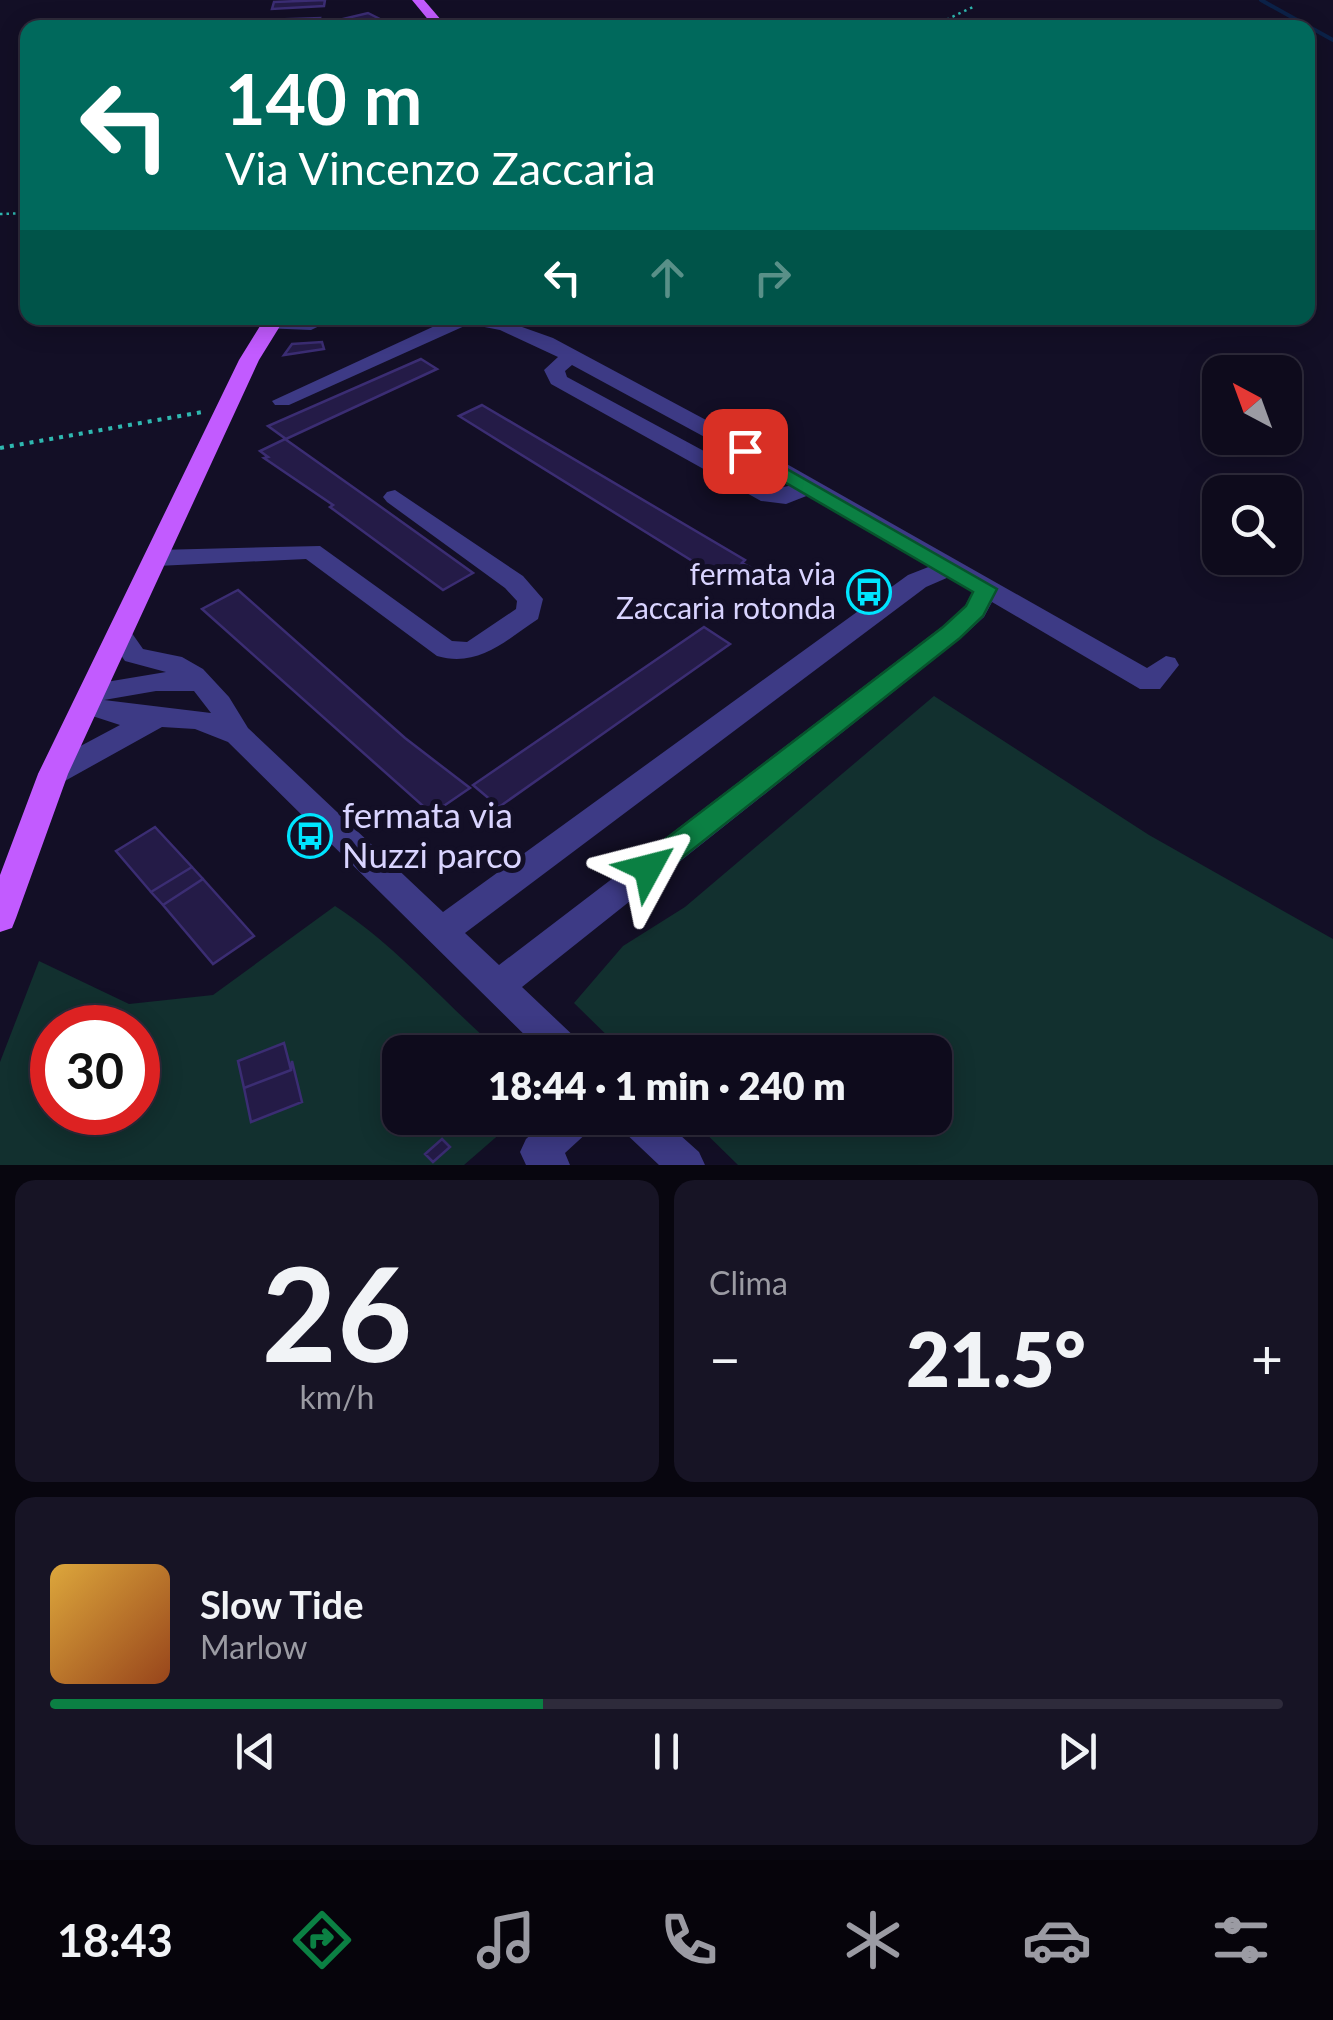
<!DOCTYPE html>
<html lang="it">
<meta charset="utf-8">
<style>
:root{--surface:#0e0b1c;--page:#171425;--text:#f1f3f6;--muted:#9b9ba3;--line:#2e2b3b;--accent:#0b8043}
body{margin:0;font-family:Lato,sans-serif;background:var(--page);color:var(--text);height:100vh;display:flex;flex-direction:column;font-size:38px;white-space:nowrap}
*{box-sizing:border-box;margin:0}
p{font-size:32px;color:var(--muted)}
.icon{flex:none;width:55px;height:55px;fill:none;stroke:currentColor;stroke-width:2;stroke-linecap:round;stroke-linejoin:round}
.map{position:relative;height:1165px;overflow:hidden}
.drawer{display:flex;flex-direction:column;gap:15px;padding:15px;background:#08060f;flex:1}
.drawer>*{flex:none}
.top-card{position:absolute;left:20px;top:20px;width:1295px;height:305px;border-radius:20px;box-shadow:0 5px 25px #0003,0 0 0 2px var(--line);background:#00695c;color:#fff;overflow:hidden}
.needle{width:65px;rotate:319deg}
.fabs{position:absolute;left:1202px;top:355px;display:grid;gap:20px}
.fabs a{display:grid;place-items:center;width:100px;height:100px;border-radius:20px;background:var(--surface);box-shadow:0 5px 25px #0003,0 0 0 2px var(--line);font-size:50px}
.speed{position:absolute;left:30px;top:1005px;display:flex;gap:20px;font-size:50px;font-weight:700;text-align:center}
.speed>*{display:grid;place-content:center;width:130px;height:130px;border-radius:50%;background:var(--surface);box-shadow:0 5px 25px #0003,0 0 0 2px var(--line);line-height:1}
.speed .limit{border:15px solid #d22;background:#fff;color:#111}
.pin{position:absolute;display:grid;place-items:center;width:85px;height:85px;color:#fff;margin:-42px;border-radius:20px;box-shadow:0 5px 15px #0006}
.me{position:absolute;width:110px;margin:-55px;rotate:52deg;stroke-linejoin:round;filter:drop-shadow(0 0 8px #0008)}
.turn{display:flex;align-items:center;gap:35px;height:210px;padding:0 40px;font-size:45px}
.turn .icon{width:130px;height:130px;stroke-width:2.5}
.turn b{display:block;font-size:70px;line-height:85px}
.lanes{display:flex;align-items:center;height:95px;padding:0 40px;background:#0003;justify-content:center;gap:50px;direction:ltr}
.lanes .off{opacity:.35}
.big{font-size:75px;font-weight:800;line-height:1.1}
.drawer .tile{flex:1;display:flex;flex-direction:column;justify-content:center;gap:15px;min-width:0;padding:0 35px;border-radius:20px;background:var(--page)}
.drawer .dial{align-items:center;gap:0}
.dial b{font-size:130px;line-height:1}
.song{display:flex;align-items:center;gap:30px}
.cover{width:120px;height:120px;border-radius:15px;background:linear-gradient(135deg,hsl(40 70% 55%),hsl(20 70% 35%))}
.played{height:10px;border-radius:5px;background:linear-gradient(90deg,var(--accent) 40%,var(--line) 40%)}
.keys{display:flex;justify-content:space-around;direction:ltr}
.heat{display:flex;justify-content:space-between;align-items:center;font-size:55px;direction:ltr}
.drawer .tiles{flex:1;display:grid;gap:15px;grid-template-columns:1fr 1fr}
.tile:last-child{grid-column:span 2}
.trip{position:absolute;left:382px;top:1035px;width:570px;height:100px;border-radius:20px;background:var(--surface);box-shadow:0 5px 25px #0003,0 0 0 2px var(--line);font-weight:800;line-height:100px;text-align:center}
.tabs{display:flex;height:160px;justify-content:space-around;align-items:center;background:#06040b;color:var(--muted)}
.tabs .icon{width:70px;height:70px}
.tabs .on{color:var(--accent)}
.tabs b{font-size:45px;color:var(--text)}
.map>svg:first-child{display:block}
.green{fill:#12302f;fill-rule:evenodd}
.lines{fill:none;stroke-linecap:round;stroke-linejoin:round}
.stream{stroke:#0c2248;stroke-width:4}
.building{fill:#241b47;stroke:#3b2d73;stroke-width:2.5}
.path-far1{stroke:#2fb8b0;stroke-width:2.5;stroke-dasharray:2.5 4;stroke-linecap:butt}
.path{stroke:#2fb8b0;stroke-width:4;stroke-dasharray:4 6;stroke-linecap:butt}
.minor{fill:#3d3a85;fill-rule:evenodd}
.major{fill:#c25bff;fill-rule:evenodd}
.route{fill:#0b8043;stroke:#07532c;stroke-width:2.5}
.labels{text-anchor:middle;stroke-width:10;stroke-linejoin:round;paint-order:stroke}
.poi-label{font-size:30px;fill:#d9d4ff;stroke:#130f26;text-anchor:end}
.near-poi-label{font-size:35px;fill:#d9d4ff;stroke:#130f26;text-anchor:start}
</style>
<div class="map">
<svg width="1333" height="1165" viewBox="0 0 1333 1165">
<rect width="100%" height="100%" fill="#130f26"/>
<!-- green -->
<path class="green" d="M934 696 1149 835 1333 939V1165H738L690 1118H935V1052H624L574 1003 623 946 685 907Z
M335 906C398 947 445 1004 501 1052H400V1118H518L464 1165H0V1062L39 961 129 1004 213 995ZM52 1028H138V1112H52Z"/>
<g class="lines">
<!-- stream -->
<path class="stream" d="M1261 0 1333 40"/>
</g>
<!-- building -->
<path class="building" d="M325 0 324 6 272 9 274 2Z
M368 13 392 25 327 26 335 24 330 22Z
M320 18 318 25 260 28 262 20Z
M322 342 324 349 284 355 292 344Z
M421 359 437 369 286 439 268 426Z
M482 405 745 560 742 563 754 569 731 585 459 416Z
M285 439 374 502 473 573 443 590 330 507 333 505 264 458 268 457 260 451Z
M238 590 405 738 470 788 432 814 202 609Z
M704 627 730 644 499 807 473 785Z
M155 827 192 867 151 892 116 851Z
M192 867 203 879 163 905 151 892Z
M203 879 254 936 213 964 163 905Z
M284 1043 291 1070 244 1088 238 1061Z
M292 1061 302 1102 251 1122 244 1088 291 1070Z
M442 1139 450 1147 433 1162 425 1154Z"/>
<g class="lines">
<!-- path-far1 -->
<path class="path-far1" d="M929 28 975 6
M0 214 28 213"/>
<!-- path -->
<path class="path" d="M0 448 202 412"/>
<!-- minor -->
<path class="minor" d="M453 18 469 28H409Z
M269 318H336L311 330 262 328 259 324Z
M452 318H497L553 338 762 450 1147 668 1166 656 1175 658 1179 665 1160 689H1140L992 602 984 617 961 638 522 987 579 1041 584 1052H542L228 742 195 729 162 727 63 782 53 785 43 782 38 774 43 766 120 725 77 711 73 704 82 686 166 672 125 661 107 635 120 626 129 629 143 649 182 657 203 669 229 697 248 728 443 912 908 575 931 566 809 495 786 504 761 501 551 384 544 370 558 357 500 330 469 324 289 405H275L272 401ZM572 365 793 485 774 489 567 377 565 371ZM949 577 973 591 965 606 943 626 499 965 465 933 926 587ZM156 691H194L211 713 104 700Z
M395 490 523 576 543 599 538 619C505 641 478 668 437 656L306 559 157 566 145 558 157 550 320 546 452 641 467 642 516 609 517 601 505 588 387 502 383 497 387 492Z
M550 1118H596L590 1130 565 1153 570 1165H526L520 1152 526 1139Z
M616 1118H661L699 1152 705 1165H659L622 1130Z"/>
<!-- major -->
<path class="major" d="M412 0H424L448 28H435Z
M265 318H285L259 360 68 774 16 918 12 928 0 932V875L38 774 239 360Z"/>
</g>
<!-- route -->
<path class="route" d="M745 445 997 589 983 616 960 638 659 876H638L634 868 638 860 943 627 966 606 973 592 738 455 735 451Z"/>
<!-- icons -->
<defs>
<g id="bus-ring" transform="scale(2.25)"><circle r="9.5" fill="#130f26" stroke="#00e5ff" stroke-width="1.5"/><path d="M-5-6H5V4H4V6H2V4H-2V6H-4V4H-5ZM-3.5-4V0h7V-4ZM-3.5 1.2v1.5H-2V1.2ZM2 1.2v1.5H3.5V1.2Z" fill="#00e5ff"/></g>
</defs>
<g fill-rule="evenodd">
<use href="#bus-ring" x="869" y="592"/>
<use href="#bus-ring" x="310" y="836"/>
</g>
<g class="labels">
<!-- poi labels -->
<g class="poi-label">
<text x="836" y="585">fermata via<tspan x="836" dy="34">Zaccaria rotonda</tspan></text>
</g>
<!-- near-poi labels -->
<g class="near-poi-label">
<text x="342" y="828">fermata via<tspan x="342" dy="40">Nuzzi parco</tspan></text>
</g>
</g>
</svg>
<div class="fabs">
<a><svg class="needle" viewBox="-14 -14 28 28"><path d="M0-13l5 13h-10z" fill="#e53935"/><path d="M0 13l5-13h-10z" fill="#9b9ba3"/></svg></a>
<a><svg class="icon" aria-label="search" viewBox="0 0 24 24"><circle cx="10" cy="10" r="6"/><path d="M15 15l6 6"/></svg></a>
</div>
<div class="speed"><div class="limit">30</div></div>
<div class="pin" style="left:745px;top:451px;background:#d93025"><svg class="icon" aria-label="arrive" viewBox="0 0 24 24"><path d="M6 21V4h12l-3 4 3 4H6"/></svg></div>
<svg class="me" style="left:648px;top:868px" viewBox="-20 -20 40 40"><path d="M0-17L14 15 0 8-14 15z" fill="#0b8043" stroke="#fff" stroke-width="4"/></svg>
<div class="trip">18:44 · 1 min · 240 m</div>
<div class="top-card">
<div class="turn"><svg class="icon" aria-label="left" viewBox="0 0 24 24"><path d="M17 20v-9H6M10 6l-5 5 5 5"/></svg><div><b>140 m</b>Via Vincenzo Zaccaria</div></div>
<div class="lanes"><svg class="icon" aria-label="left" viewBox="0 0 24 24"><path d="M17 20v-9H6M10 6l-5 5 5 5"/></svg><svg class="icon off" aria-label="ahead" viewBox="0 0 24 24"><path d="M12 20V5M6 11l6-6 6 6"/></svg><svg class="icon off" aria-label="right" viewBox="0 0 24 24"><path d="M7 20v-9h11M14 6l5 5-5 5"/></svg></div>
</div>
</div>
<section class="drawer">
<div class="tiles">
<div class="tile dial"><b>26</b><p>km/h</p></div>
<div class="tile"><p>Clima</p>
<div class="heat"><a>−</a><b class="big">21.5°</b><a>+</a></div>
</div>
<div class="tile">
<div class="song"><i class="cover"></i><div><b>Slow Tide</b><p>Marlow</p></div></div>
<div class="played"></div>
<div class="keys"><svg class="icon" aria-label="previous" viewBox="0 0 24 24"><path d="M18 5L8 12l10 7zM5 5v14"/></svg><svg class="icon" aria-label="pause" viewBox="0 0 24 24"><path d="M8 5v14M16 5v14"/></svg><svg class="icon" aria-label="next" viewBox="0 0 24 24"><path d="M6 5l10 7-10 7zM19 5v14"/></svg></div>
</div>
</div>
</section>
<nav class="tabs">
<b>18:43</b>
<svg class="icon on" aria-label="directions" viewBox="0 0 24 24"><path d="M12 3l9 9-9 9-9-9zM9 14v-3h6M13 9l2 2-2 2"/></svg>
<svg class="icon" aria-label="music" viewBox="0 0 24 24"><path d="M9 18V5l10-2v13"/><circle cx="6" cy="18" r="3"/><circle cx="16" cy="16" r="3"/></svg>
<svg class="icon" aria-label="phone" viewBox="0 0 24 24"><path d="M5 4h4l2 5-3 2q2 4 5 5l2-3 5 2v4C11 20 4 13 5 4z"/></svg>
<svg class="icon" aria-label="climate" viewBox="0 0 24 24"><path d="M12 3v18M4 7l16 10M4 17L20 7"/></svg>
<svg class="icon" aria-label="car" viewBox="0 0 24 24"><path d="M5 17H2v-5l4-1 3-4h7l3 4 3 1v5h-3M9 17h6M6 11h13"/><circle cx="7" cy="17" r="2"/><circle cx="17" cy="17" r="2"/></svg>
<svg class="icon" aria-label="filters" viewBox="0 0 24 24"><path d="M4 7h16M4 17h16"/><circle cx="9" cy="7" r="2"/><circle cx="15" cy="17" r="2"/></svg>
</nav>
